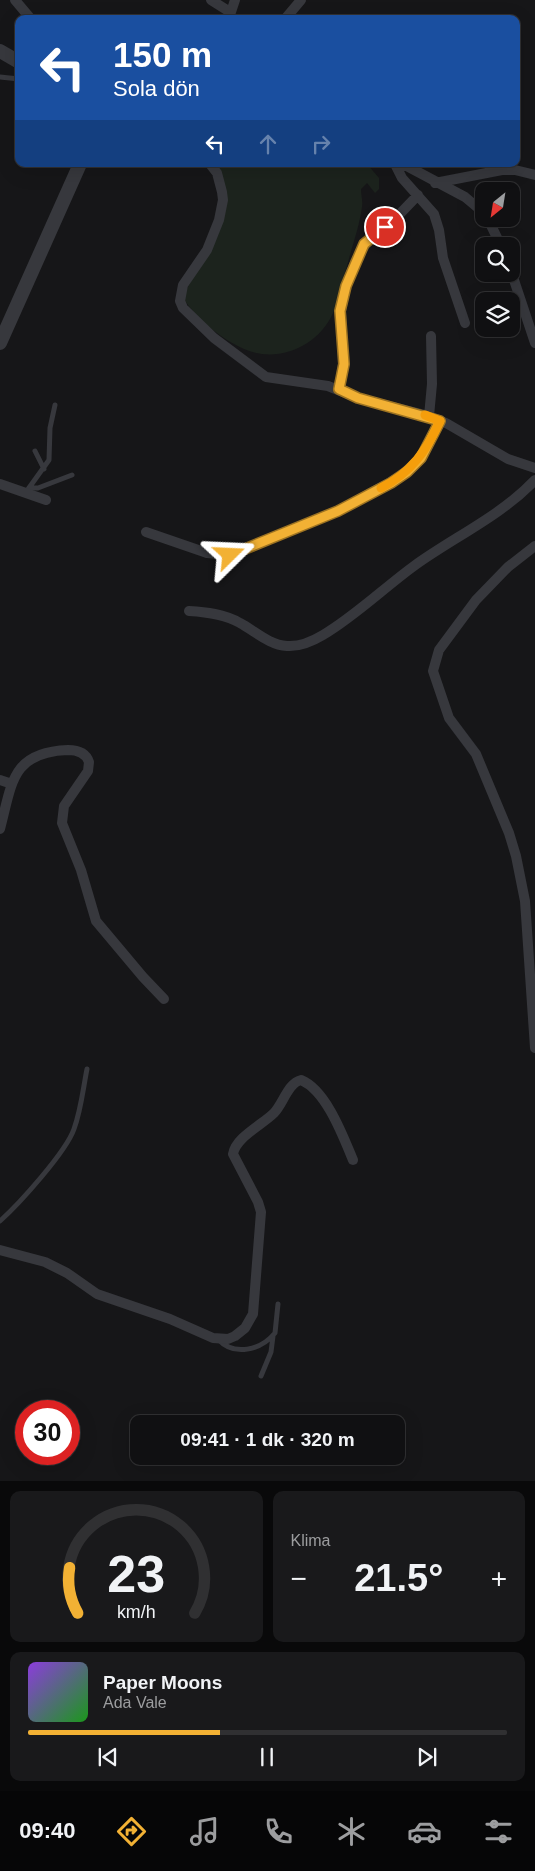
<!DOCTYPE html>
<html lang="tr">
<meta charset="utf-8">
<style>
:root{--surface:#101012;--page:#19191b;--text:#f1f3f6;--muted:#9c9d9f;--line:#303032;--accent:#f2b134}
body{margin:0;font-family:Arial,sans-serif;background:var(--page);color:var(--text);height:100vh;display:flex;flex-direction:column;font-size:19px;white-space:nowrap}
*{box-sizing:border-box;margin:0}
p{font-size:16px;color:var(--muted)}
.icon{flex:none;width:28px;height:28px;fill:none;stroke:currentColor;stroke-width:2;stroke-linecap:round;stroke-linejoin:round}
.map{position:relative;height:1481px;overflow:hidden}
.side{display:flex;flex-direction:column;gap:10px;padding:10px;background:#09090a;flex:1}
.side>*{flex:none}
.hud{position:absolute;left:15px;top:15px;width:505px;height:152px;border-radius:10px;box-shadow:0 5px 20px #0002,0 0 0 1px var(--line);background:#1a4fa0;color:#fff;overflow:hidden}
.needle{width:32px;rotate:210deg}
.fabs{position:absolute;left:475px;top:182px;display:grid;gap:10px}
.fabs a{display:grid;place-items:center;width:45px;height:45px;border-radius:10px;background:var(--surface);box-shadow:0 5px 20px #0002,0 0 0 1px var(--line);font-size:25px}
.speed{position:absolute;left:15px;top:1400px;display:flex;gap:10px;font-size:25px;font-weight:700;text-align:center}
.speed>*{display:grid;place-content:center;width:65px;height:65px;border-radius:50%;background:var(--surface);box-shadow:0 5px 20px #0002,0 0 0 1px var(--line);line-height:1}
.speed .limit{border:8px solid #d22;background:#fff;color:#111}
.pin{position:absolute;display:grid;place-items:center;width:42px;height:42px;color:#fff;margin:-21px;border:2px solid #fff;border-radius:50%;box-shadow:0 1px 5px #0007}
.me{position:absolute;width:55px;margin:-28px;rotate:69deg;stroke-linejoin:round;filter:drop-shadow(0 0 4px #0008)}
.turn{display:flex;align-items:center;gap:18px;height:105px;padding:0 15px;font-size:22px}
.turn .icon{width:65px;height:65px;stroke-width:2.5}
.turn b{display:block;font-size:35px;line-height:42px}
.lanes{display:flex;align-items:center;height:48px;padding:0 15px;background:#0003;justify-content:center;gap:25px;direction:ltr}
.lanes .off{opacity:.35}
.big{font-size:38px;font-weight:600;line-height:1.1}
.side .tile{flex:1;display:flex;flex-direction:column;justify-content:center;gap:8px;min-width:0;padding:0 18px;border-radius:10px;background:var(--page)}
.side .dial{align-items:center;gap:0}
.dial svg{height:130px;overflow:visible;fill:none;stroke:var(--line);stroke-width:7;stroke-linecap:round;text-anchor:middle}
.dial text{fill:var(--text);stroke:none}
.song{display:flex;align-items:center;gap:15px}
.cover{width:60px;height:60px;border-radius:8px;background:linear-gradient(135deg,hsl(270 70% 55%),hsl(120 70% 35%))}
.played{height:5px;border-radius:2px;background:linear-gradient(90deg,var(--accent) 40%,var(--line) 40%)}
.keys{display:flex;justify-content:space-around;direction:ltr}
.heat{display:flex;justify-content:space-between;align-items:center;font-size:28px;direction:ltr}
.side .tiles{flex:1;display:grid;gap:10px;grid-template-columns:1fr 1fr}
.tile:last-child{grid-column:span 2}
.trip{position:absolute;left:130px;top:1415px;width:275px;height:50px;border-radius:10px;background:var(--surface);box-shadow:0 5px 20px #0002,0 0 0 1px var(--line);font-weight:600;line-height:50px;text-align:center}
.menu{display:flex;height:80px;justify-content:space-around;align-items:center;background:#060607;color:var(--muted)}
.menu .icon{width:35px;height:35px}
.menu .on{color:var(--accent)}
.menu b{font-size:22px;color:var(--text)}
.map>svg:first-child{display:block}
.green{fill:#1c231d}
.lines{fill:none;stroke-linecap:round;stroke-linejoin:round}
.service{stroke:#37383d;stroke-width:5}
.minor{stroke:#37383d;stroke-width:10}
.tertiary{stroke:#37383d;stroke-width:14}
.route-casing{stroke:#9d7322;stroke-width:12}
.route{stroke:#f2b134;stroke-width:9}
.slow{stroke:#f59e0b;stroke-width:9}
</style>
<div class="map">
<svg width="535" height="1481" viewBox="0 0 535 1481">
<rect width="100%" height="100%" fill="#161618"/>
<!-- green -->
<path class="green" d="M217 164H367L379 178V189L375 193 367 183 361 189C361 195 363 201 362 207 359 228 352 246 347 266 342 281 339 299 333 313 318 347 277 364 244 349 222 339 197 320 184 299 187 284 196 274 204 262 225 229 231 201 217 164Z"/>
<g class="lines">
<!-- service -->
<path class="service" d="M0 77 19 79
M35 451 44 469
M29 488H38L72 475
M26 492 49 460 50 428 55 405
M0 1221C19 1204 66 1152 74 1129 81 1110 83 1089 87 1069
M218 1339C234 1357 261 1350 275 1333L278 1304
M261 1376 271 1352 273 1336"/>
<!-- minor -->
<path class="minor" d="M15 0 31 19
M211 0 230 12
M229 18 235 0
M285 19 301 0
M210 164 217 173 222 192 223 200 219 220 207 250 183 285 180 301 183 308 214 338 266 377 328 386 358 398 429 416 446 423 508 459 535 468
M395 164 402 178 434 214 439 230 443 258 465 323
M403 164 465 197 484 213
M435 183 502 170H515L535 175
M488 219 501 246
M511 271 535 343
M339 389 343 364 341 311 346 286 355 262 368 240 393 221 418 195
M429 416 432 384 431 336
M0 484 46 500
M146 532 207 553 230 555 247 548 338 511 399 477 421 458 440 421
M535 546 508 567 476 600 439 650 433 671 449 718 476 754 509 833 516 856 525 901 535 1048
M189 611C206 612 224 614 240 623 255 631 269 645 287 646 300 647 313 641 323 635 354 617 385 587 414 566 454 537 501 516 535 480
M0 780 12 784
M0 829C12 784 11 752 68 750 77 750 86 753 89 762L88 771 64 806 62 823 81 870 96 921 143 977 164 999
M0 1250 45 1262 67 1273 97 1294 170 1319 213 1338 228 1339 235 1336 245 1328 253 1314 261 1212 258 1202 233 1154C236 1137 262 1125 274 1113 283 1104 288 1083 301 1080 326 1090 343 1136 353 1160"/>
<!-- tertiary -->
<path class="tertiary" d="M0 51 19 62
M0 343 80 164"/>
</g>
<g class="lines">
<!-- route casing -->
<g class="route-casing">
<path id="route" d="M230 555 338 511 391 483 407 472 421 458 440 421 358 398 339 389 344 364 340 311 346 286 364 244 385 227"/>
</g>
<!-- route -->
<use href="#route" class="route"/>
<!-- slow -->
<path class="slow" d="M381 488C412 472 426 451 440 421L425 415"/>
</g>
</svg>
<div class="fabs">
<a><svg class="needle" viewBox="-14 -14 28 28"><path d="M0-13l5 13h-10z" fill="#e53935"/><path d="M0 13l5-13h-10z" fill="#9c9d9f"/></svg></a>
<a><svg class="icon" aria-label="search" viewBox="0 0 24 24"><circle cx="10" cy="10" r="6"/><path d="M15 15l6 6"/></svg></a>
<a><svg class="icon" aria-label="layers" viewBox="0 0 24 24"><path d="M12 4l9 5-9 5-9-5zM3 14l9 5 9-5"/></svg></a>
</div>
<div class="speed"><div class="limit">30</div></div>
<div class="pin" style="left:385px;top:227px;background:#d93025"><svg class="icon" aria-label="arrive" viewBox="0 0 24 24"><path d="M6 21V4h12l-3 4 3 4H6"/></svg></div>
<svg class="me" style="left:230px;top:555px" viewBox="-20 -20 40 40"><path d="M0-17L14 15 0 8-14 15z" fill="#f2b134" stroke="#fff" stroke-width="4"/></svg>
<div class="trip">09:41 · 1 dk · 320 m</div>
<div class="hud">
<div class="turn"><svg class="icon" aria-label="left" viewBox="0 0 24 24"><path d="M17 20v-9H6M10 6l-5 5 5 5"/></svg><div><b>150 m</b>Sola dön</div></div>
<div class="lanes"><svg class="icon" aria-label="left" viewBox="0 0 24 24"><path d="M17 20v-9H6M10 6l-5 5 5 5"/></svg><svg class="icon off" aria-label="ahead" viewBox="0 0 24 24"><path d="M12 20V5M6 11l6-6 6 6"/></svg><svg class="icon off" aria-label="right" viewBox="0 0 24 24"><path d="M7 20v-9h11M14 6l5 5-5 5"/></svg></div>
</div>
</div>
<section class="side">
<div class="tiles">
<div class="tile dial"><svg viewBox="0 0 100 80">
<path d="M14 69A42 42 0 1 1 86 69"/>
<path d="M14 69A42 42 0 0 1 9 41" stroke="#f2b134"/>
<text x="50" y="56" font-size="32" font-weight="700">23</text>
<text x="50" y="72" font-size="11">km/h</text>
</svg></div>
<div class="tile"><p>Klima</p>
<div class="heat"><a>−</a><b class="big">21.5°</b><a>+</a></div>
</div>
<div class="tile">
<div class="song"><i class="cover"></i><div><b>Paper Moons</b><p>Ada Vale</p></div></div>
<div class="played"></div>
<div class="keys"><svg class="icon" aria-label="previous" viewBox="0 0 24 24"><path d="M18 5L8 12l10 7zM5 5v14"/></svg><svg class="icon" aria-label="pause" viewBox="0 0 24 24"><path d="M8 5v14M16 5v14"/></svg><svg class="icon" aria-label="next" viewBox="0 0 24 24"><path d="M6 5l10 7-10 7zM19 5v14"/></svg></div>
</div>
</div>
</section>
<nav class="menu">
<b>09:40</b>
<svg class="icon on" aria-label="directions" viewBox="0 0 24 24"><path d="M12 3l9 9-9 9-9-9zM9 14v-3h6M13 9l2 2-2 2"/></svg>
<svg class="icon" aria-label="music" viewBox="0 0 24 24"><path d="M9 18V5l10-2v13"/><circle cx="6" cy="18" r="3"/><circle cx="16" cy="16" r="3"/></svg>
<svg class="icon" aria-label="phone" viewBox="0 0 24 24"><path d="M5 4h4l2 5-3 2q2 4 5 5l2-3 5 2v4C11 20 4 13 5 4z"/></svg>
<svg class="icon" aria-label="climate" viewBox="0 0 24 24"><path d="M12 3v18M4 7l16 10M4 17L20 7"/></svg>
<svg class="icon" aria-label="car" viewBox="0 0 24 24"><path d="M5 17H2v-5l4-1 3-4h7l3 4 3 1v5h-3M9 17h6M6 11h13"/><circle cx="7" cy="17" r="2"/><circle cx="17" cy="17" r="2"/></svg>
<svg class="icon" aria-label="filters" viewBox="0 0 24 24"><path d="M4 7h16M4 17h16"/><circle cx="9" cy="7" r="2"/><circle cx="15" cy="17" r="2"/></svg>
</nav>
